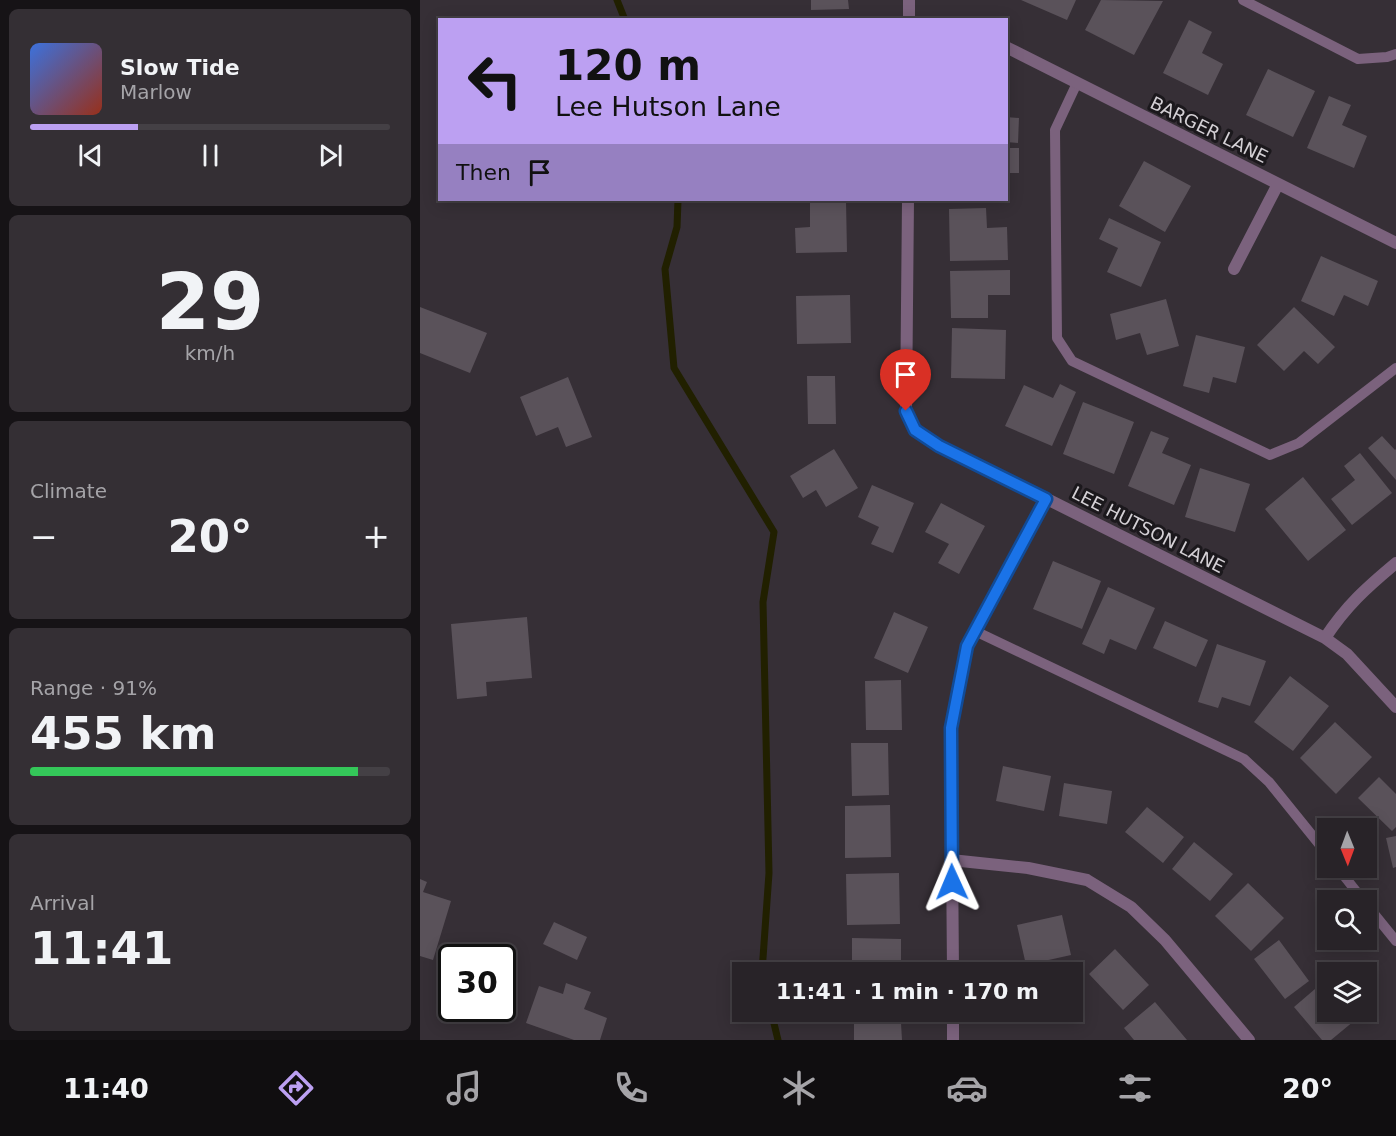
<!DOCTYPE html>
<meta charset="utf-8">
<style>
:root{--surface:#282328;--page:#342f34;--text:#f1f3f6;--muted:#a5a4a8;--line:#444045;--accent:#bca0f2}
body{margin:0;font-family:"DejaVu Sans",sans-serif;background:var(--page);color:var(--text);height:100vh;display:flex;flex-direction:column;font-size:22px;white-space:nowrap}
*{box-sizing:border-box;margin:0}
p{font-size:20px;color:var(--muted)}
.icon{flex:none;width:33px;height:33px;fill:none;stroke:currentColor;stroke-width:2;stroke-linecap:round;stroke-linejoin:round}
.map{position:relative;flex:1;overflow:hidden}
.panel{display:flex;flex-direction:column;gap:9px;padding:9px;background:#161316;width:420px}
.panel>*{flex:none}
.banner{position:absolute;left:18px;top:18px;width:570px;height:183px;border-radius:0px;box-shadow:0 3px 15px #0003,0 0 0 2px var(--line);background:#bca0f2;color:#111;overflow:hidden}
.needle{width:39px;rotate:179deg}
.buttons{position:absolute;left:897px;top:818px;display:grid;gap:12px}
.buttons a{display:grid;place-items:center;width:60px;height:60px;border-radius:0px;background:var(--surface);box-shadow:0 3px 15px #0003,0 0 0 2px var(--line);font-size:30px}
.speed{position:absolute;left:18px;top:944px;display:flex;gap:12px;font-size:30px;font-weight:700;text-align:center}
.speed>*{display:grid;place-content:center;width:78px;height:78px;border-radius:50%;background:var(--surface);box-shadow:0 3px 15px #0003,0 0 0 2px var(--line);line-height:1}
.speed .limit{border:3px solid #111;border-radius:9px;background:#fff;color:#111}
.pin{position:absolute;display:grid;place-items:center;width:51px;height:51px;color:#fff;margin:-62px -26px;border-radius:50% 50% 50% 0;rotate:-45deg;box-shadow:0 0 6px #0007}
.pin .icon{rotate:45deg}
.me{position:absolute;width:66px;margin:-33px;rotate:359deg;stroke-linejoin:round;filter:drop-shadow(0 0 4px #0008)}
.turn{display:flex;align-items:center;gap:21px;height:126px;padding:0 18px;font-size:27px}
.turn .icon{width:78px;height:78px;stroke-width:2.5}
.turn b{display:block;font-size:42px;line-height:51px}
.then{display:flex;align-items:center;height:57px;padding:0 18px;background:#0003;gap:12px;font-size:22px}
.big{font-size:45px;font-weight:700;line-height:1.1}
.panel .tile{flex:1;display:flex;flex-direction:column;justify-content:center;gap:9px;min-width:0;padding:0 21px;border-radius:9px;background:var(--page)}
.panel .dial{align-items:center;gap:0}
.dial b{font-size:78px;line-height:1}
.song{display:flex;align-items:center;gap:18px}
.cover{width:72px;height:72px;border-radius:9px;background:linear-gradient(135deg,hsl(220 70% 55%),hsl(10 70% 35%))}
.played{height:6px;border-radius:3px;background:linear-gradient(90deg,var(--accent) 30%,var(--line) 30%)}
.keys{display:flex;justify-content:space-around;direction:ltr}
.heat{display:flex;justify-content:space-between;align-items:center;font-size:33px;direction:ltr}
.charge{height:9px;border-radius:4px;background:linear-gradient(90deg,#34c759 91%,var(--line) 0)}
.trip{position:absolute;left:312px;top:962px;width:351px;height:60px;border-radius:0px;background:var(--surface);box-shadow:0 3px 15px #0003,0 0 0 2px var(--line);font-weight:700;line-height:60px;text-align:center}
.dock{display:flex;height:96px;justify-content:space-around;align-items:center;background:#100e10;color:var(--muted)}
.dock .icon{width:42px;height:42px}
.dock .on{color:var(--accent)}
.dock b{font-size:27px;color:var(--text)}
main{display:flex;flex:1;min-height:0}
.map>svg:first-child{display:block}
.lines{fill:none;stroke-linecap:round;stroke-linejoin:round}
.stream{stroke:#212000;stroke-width:7}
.building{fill:#5a525a}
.service{stroke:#7b627d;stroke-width:10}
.minor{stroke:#7b627d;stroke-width:12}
.route-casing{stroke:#114b97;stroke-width:15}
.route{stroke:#1a73e8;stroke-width:10}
.labels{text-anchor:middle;stroke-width:6;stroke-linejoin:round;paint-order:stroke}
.street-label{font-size:18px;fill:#d4d0d5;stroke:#1b181c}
</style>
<main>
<section class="panel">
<div class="tile">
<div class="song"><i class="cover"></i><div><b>Slow Tide</b><p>Marlow</p></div></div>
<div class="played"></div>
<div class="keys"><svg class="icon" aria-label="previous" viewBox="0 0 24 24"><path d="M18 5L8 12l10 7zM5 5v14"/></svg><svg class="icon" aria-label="pause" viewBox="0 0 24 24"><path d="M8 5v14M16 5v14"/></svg><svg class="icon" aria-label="next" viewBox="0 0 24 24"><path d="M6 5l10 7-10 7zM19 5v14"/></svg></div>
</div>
<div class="tile dial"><b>29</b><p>km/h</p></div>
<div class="tile"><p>Climate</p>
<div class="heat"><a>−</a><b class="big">20°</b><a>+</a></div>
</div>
<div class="tile"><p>Range · 91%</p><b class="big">455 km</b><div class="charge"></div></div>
<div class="tile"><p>Arrival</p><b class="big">11:41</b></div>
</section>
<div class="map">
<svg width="976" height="1040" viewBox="0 0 976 1040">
<rect width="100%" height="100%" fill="#362f36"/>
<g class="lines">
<!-- stream -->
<path class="stream" d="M197 0 205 20
M258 200 257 227 245 269 254 368 354 532 343 602 349 873 342 972
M351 1011 358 1040"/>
</g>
<!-- building -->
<path class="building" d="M391 0H428L429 9 391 10Z
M601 0H656L647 20Z
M681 0 743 1 714 55 665 30Z
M769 20 792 32 782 53 803 64 788 95 743 73Z
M848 69 895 91 873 137 826 115Z
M909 96 931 105 922 125 947 136 934 168 887 148Z
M586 117 599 118 598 143 586 142Z
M586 148H599V173H586Z
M724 161 771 186 745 232 699 206Z
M390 201H426L427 252 376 253 375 228 390 227Z
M566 208 567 228 587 227 588 260 530 261 529 209Z
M689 218 741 242 721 287 687 272 698 248 679 239Z
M901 256 958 281 948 306 924 295 914 316 881 301Z
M590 270V295H568V318H531L530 271Z
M430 295 431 343 377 344 376 296Z
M746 299 759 346 727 355 720 333 696 340 690 314Z
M0 307 67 333 50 373 0 353Z
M874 307 915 347 898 364 884 351 864 371 837 345Z
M532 328 586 330 585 379 531 378Z
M776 335 825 347 816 383 793 377 789 393 763 386Z
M387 376H415L416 424H388Z
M148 377 172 437 146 447 138 427 116 436 100 397Z
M640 384 656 392 632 446 585 426 604 385 633 398Z
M663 402 714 422 694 474 643 454Z
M731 431 749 438 742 453 771 465 754 505 708 486Z
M962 436 975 450 976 449V480L948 448Z
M414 449 438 488 406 507 396 490 383 498 370 476Z
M940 453 972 493 932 525 911 499 935 480 924 466Z
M780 468 830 484 815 532 765 517Z
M883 477 926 530 888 561 845 509Z
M452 485 494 503 473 553 451 544 459 527 438 517Z
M521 503 565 526 539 574 518 563 529 544 505 532Z
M633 561 681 581 662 629 613 609Z
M688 587 735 608 716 650 690 639 684 654 662 644Z
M474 612 508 627 488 673 454 658Z
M107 617 112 678 66 682 67 696 37 699 31 624Z
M745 621 788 640 776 667 733 648Z
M797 644 846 661 830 706 802 697 798 708 778 702Z
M870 676 909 706 873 751 834 722Z
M481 680 482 730H446L445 681Z
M915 722 952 757 916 794 880 758Z
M431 743H468L469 795 432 796Z
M583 766 631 776 624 811 576 801Z
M959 777 976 794V827L972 831 938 798Z
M644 783 692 791 687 824 639 816Z
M470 805 471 857 425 858V806Z
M727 807 764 837 743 863 705 832Z
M976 836V867L973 868 966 838Z
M774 842 813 874 790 901 752 869Z
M479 873 480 924 427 925 426 874Z
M0 879 7 882 3 892 31 901 13 960 0 956Z
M828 883 864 918 831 951 795 916Z
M642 915 651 955 606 965 597 925Z
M134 922 167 937 157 960 123 944Z
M432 938 481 939V972H432Z
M859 940 889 981 865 999 834 959Z
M695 949 729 985 703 1010 669 974Z
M146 983 171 992 164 1009 187 1018 180 1040H154L106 1023 119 986 143 994Z
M902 983 908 989V1011H926L934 1021 911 1040H902L874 1007Z
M735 1002 767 1040H714L704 1028Z
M434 1011H467V1024L481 1023 482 1040H434Z"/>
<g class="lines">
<!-- service -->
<path class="service" d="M823 0 938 59 967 57 976 54
M657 83 635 130 637 338 652 361 850 455 879 443 976 368
M555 631 824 759 849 782 908 855
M917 867 943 900
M946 904 976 941"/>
<!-- minor -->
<path class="minor" d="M489 0V20
M586 47 976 243
M488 200 486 411 495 430 519 445 905 638 927 654 976 707
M814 269 858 184
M905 638C926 606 946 588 976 563
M531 860 608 868 667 880 711 907 745 940 829 1040
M533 972 531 728 547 646 626 499
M533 1011V1040"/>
</g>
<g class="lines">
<!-- route casing -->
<g class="route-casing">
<path id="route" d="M486 411 495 430 519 446 626 499 547 646 531 728 532 882"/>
</g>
<!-- route -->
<use href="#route" class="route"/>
</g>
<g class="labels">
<!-- street labels -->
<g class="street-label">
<text transform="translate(789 130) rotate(26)" y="6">BARGER LANE</text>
<text transform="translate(728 530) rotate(27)" y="6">LEE HUTSON LANE</text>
</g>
</g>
</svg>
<div class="buttons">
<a><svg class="needle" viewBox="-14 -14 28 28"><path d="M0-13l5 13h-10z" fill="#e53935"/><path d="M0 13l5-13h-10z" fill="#a5a4a8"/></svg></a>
<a><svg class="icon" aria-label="search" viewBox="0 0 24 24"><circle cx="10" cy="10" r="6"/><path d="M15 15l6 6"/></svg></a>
<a><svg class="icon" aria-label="layers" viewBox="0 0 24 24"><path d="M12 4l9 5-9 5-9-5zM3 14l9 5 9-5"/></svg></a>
</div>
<div class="speed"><div class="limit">30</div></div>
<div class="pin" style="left:486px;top:411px;background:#d93025"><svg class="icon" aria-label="arrive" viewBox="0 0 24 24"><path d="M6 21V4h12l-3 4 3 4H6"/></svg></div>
<svg class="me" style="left:532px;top:882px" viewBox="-20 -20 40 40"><path d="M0-17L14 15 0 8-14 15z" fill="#1a73e8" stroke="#fff" stroke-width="4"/></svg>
<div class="trip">11:41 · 1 min · 170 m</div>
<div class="banner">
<div class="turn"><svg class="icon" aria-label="left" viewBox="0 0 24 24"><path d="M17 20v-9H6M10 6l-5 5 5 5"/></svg><div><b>120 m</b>Lee Hutson Lane</div></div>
<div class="then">Then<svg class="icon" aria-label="arrive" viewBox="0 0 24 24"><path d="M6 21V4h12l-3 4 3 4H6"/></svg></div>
</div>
</div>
</main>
<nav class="dock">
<b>11:40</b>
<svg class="icon on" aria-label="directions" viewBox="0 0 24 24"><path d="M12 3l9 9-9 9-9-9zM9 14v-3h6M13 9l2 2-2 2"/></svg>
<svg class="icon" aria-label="music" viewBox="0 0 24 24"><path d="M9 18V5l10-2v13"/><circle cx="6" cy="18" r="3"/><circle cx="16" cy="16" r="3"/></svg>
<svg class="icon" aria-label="phone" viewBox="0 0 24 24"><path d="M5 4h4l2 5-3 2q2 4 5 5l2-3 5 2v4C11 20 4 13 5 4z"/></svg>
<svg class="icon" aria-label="climate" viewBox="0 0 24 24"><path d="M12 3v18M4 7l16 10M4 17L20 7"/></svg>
<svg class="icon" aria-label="car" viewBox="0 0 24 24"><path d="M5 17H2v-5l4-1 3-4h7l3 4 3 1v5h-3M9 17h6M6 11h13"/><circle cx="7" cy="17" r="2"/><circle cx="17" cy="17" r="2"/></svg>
<svg class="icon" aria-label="filters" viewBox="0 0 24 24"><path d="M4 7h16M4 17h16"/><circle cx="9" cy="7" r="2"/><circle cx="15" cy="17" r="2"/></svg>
<b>20°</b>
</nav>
